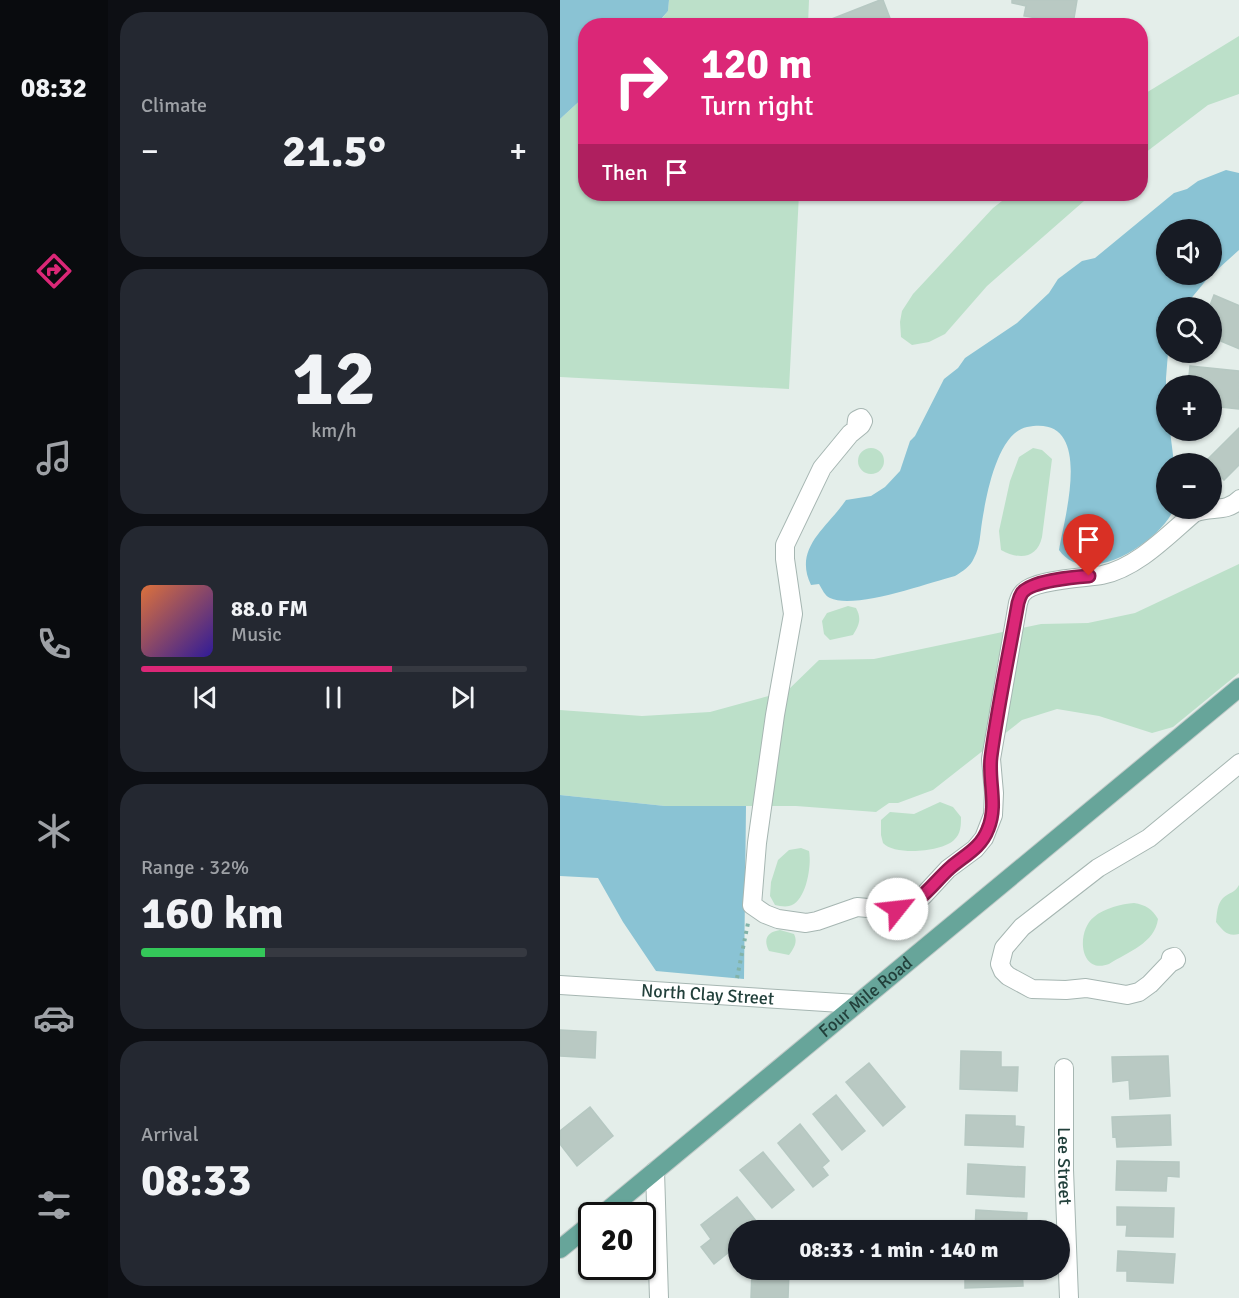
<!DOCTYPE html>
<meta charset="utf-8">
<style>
:root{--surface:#171b24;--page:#242831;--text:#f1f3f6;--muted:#9ea1a6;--line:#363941;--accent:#db2777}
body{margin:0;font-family:Signika,sans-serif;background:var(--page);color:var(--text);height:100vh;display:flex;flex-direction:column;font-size:22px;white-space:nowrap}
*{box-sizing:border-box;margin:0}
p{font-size:20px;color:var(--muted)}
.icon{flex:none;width:33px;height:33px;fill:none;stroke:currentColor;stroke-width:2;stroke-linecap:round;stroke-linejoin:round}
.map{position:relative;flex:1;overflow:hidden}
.side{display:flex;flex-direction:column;gap:12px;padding:12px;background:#0d0f14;width:452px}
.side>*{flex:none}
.hud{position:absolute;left:18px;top:18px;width:570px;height:183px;border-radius:24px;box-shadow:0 2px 4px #0004;background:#db2777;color:#fff;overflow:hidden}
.buttons{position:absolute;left:596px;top:219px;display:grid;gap:12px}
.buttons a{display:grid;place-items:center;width:66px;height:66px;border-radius:50%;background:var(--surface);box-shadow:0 2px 4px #0004;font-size:30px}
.speed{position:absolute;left:18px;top:1202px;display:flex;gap:12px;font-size:30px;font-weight:700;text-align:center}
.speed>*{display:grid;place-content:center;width:78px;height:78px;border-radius:50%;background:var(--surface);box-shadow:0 2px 4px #0004;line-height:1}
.speed .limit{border:3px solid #111;border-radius:9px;background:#fff;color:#111}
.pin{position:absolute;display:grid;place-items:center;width:51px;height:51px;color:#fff;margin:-62px -26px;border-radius:50% 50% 50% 0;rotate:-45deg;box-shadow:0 0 6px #0007}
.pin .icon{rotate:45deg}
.me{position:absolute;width:66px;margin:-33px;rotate:61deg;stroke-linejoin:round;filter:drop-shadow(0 0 4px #0008)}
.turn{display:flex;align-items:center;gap:21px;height:126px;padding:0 24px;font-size:27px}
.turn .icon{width:78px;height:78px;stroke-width:2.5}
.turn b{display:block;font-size:42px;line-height:51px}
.then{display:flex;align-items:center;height:57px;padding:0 24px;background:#0003;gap:12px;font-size:22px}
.big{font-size:45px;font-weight:800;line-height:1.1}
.side .widget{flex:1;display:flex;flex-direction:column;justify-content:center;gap:9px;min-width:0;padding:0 21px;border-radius:24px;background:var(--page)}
.side .dial{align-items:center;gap:0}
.dial b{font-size:78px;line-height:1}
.song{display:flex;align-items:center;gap:18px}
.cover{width:72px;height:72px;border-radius:9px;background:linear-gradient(135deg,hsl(20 70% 55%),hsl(250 70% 35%))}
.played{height:6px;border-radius:3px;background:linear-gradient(90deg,var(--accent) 65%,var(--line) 65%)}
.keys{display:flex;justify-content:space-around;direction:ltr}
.heat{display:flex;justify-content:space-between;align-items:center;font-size:33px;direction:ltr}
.charge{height:9px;border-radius:4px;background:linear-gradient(90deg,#34c759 32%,var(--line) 0)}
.trip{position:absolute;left:168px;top:1220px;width:342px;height:60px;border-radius:30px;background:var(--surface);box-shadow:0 2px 4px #0004;font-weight:800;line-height:60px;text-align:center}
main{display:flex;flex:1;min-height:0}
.dock{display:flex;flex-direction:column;width:108px;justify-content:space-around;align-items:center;background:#090b0e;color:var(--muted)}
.dock .icon{width:42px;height:42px}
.dock .current{color:var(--accent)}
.dock b{font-size:27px;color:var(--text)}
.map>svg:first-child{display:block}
.green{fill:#bce0c9}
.water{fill:#8ac3d4;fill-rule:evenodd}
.building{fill:#b9c9c3;stroke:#b6c8c2;stroke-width:1.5}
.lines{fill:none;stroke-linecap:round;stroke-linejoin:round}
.minor-casing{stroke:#a6b6b2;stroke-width:20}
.major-casing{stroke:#c1cac8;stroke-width:20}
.path{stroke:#83b3a8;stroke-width:4;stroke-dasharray:3 4.5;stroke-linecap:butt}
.minor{stroke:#fff;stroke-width:18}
.major{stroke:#67a59a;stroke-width:18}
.route-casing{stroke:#8e194d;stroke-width:15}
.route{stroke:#db2777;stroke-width:10}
.labels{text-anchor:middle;stroke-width:6;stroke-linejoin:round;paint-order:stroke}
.street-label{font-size:18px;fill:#22403b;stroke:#f5faf8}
</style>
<main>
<nav class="dock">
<b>08:32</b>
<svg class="icon current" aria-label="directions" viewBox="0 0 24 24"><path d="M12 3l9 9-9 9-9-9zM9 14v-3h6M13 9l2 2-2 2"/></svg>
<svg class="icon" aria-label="music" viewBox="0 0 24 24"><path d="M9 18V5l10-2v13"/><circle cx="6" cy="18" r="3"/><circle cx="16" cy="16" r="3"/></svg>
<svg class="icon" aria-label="phone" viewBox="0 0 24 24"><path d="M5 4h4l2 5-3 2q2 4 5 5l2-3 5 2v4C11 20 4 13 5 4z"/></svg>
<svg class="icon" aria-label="climate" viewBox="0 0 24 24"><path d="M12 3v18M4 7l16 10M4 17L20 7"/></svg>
<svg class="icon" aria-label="car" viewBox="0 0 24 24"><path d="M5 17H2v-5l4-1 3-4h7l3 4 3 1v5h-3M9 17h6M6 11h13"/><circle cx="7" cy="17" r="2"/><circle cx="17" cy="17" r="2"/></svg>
<svg class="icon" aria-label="filters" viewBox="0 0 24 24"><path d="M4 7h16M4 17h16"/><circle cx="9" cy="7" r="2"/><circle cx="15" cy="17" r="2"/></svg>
</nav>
<section class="side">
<div class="widget"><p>Climate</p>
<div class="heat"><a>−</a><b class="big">21.5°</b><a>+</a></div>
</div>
<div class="widget dial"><b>12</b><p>km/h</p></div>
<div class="widget">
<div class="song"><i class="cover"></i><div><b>88.0 FM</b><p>Music</p></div></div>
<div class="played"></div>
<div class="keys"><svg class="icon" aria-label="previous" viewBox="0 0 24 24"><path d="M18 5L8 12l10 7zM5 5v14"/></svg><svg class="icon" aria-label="pause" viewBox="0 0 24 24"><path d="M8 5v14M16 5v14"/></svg><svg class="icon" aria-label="next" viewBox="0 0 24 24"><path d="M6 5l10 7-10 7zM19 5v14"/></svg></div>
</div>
<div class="widget"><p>Range · 32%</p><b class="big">160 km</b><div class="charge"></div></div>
<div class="widget"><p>Arrival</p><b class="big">08:33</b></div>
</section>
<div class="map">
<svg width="680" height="1298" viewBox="0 0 680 1298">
<rect width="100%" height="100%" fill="#e4eeea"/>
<!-- green -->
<path class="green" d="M109 0H249L248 25 96 26 108 11Z
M679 36V94L648 105 581 156V96Z
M25 96 26 194H239L229 389 0 377V119Z
M451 194H532L427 286 385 334 369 342 352 345 341 337 340 322 342 311 353 294 433 208Z
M298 461a13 13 0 1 1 26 0a13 13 0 1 1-26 0Z
M473 448 482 450 492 459 482 537C477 559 459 560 441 550L439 531 450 481 459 457Z
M679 564V673L613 727 592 733 539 716 497 709 462 720 373 790 338 803H329L316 812 236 806H105L0 795V710L82 716 150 712 227 691 259 660 314 659 481 624 528 623 575 613Z
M288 606 296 608C302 619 299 625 293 635L270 640 264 634 262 621 267 613Z
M380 802 393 807 401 817C401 825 401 834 394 840 382 852 335 856 323 843L321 835V820L330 812 354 814Z
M241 848 249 851C252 865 246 903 229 906 225 907 219 906 215 905L210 896 211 882 218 860 229 850Z
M679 885V934C668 937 663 931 656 922 657 914 657 904 663 898 670 892 675 893 679 885Z
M574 903C586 905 592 909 598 919 595 943 568 952 549 964 519 975 516 931 534 917 544 908 562 904 574 903Z
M220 930 234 934C238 942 234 948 229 955L209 951C203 939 207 932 220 930Z"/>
<!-- water -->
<path class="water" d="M0 0H109L108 11 96 25 26 26 25 96 0 119Z
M666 170 679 173V250L648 278 624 307 606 308V352L608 353 606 378V430L610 431 614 463 606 464V508L614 509C600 541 527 590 499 550 505 515 535 413 467 427 437 433 426 497 422 522 420 534 420 547 414 558 410 567 403 571 395 576 368 583 294 610 270 598 265 596 262 589 259 584L251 585C233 548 267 528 286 500L311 496 325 487 340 471 350 441 355 436 384 379 398 368 405 358 457 323 489 293 498 279 522 261 535 258 614 193 627 189 638 181ZM606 230H651V274H606Z
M0 795 105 806H186L184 979 96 971 63 922 38 878 0 876Z"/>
<!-- building -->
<path class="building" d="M320 0H323L333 26H265L264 22Z
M452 0H517L513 24 464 16 466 6 452 3Z
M654 295 680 306V349L651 337V308H649Z
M630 366 680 371 679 409 651 406V386H628Z
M680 427V464L664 480 651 467V464L645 462Z
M0 1030 36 1032 35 1058 0 1056Z
M401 1051 441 1052V1067H458L457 1091 400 1089Z
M608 1056 610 1096 570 1099 569 1080 553 1082 552 1057Z
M309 1063 345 1107 323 1126 286 1082Z
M276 1095 305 1131 282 1150 253 1114Z
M30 1107 53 1136 17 1166 0 1144V1131Z
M406 1115 455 1116V1126L464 1127 463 1147 405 1145Z
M610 1115 611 1145 557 1147 556 1136 553 1137 552 1117Z
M240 1124 269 1161 262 1167 268 1175 253 1187 218 1143Z
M203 1152 234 1190 212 1208 180 1170Z
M557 1161 619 1162V1177L607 1176 606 1191 556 1190Z
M408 1164 465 1167 464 1197 407 1194Z
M177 1197 201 1227 197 1230H178V1245L154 1264 141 1247 151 1239 141 1225Z
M557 1207 614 1208 613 1237 566 1236 567 1225H557Z
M416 1210 467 1213 466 1230H415Z
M558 1251 615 1254 613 1283 567 1281V1271H557Z
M405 1269H462L463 1286 405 1288Z
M192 1270 229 1272 228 1298H191Z"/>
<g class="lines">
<!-- minor casing -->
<g class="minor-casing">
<g id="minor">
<path d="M296 429 297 420 301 418 303 421 301 425 290 434 262 468 225 545V559L233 614 215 715 197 843 192 905 205 914 218 919 246 923 257 921 297 907 329 910 346 907 363 896 388 869 415 849 424 838 433 815 434 793 431 759 458 603C459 600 460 596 462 594 472 579 525 578 542 575 577 568 608 535 634 513 651 505 665 514 680 499"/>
<path d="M610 963 616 960 614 957 611 958 610 963 590 984 579 992 567 995 526 988 506 990 472 989 448 976 443 971 440 964 444 948 462 927 538 868 589 838 680 763"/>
<path id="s1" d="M0 985 297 1004"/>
<path id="s2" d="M504 1068V1170L509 1298"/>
<path d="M95 1171 99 1298"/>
</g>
</g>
<!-- major casing -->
<g class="major-casing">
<g id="major">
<path id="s3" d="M42 1215 680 687"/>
<path d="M0 1249 32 1223"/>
</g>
</g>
<!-- path -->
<path class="path" d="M177 978 188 923"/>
<!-- minor -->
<use href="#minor" class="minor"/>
<!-- major -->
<use href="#major" class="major"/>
</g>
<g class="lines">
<!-- route casing -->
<g class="route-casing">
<path id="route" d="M337 909C361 904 373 883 390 868 405 855 421 848 428 829 438 805 428 781 431 757 438 705 449 654 458 603 459 599 460 596 462 593 471 581 514 577 529 576"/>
</g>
<!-- route -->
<use href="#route" class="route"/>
</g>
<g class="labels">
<!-- street labels -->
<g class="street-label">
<text dy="6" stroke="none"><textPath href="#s1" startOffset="148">North Clay Street</textPath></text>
<text dy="6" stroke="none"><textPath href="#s3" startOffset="342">Four Mile Road</textPath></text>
<text dy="6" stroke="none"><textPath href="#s2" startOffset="98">Lee Street</textPath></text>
</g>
</g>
</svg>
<div class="buttons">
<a><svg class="icon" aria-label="sound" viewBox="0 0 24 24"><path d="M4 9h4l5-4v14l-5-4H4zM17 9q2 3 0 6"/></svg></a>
<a><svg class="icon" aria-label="search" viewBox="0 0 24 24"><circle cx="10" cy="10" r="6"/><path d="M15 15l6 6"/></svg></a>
<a>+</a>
<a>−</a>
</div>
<div class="speed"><div class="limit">20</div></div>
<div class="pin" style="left:529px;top:576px;background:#d93025"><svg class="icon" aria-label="arrive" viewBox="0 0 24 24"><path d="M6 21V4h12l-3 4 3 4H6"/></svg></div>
<svg class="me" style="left:337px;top:909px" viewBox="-20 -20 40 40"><circle r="19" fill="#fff"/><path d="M0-13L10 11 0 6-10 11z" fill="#db2777"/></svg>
<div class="trip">08:33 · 1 min · 140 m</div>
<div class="hud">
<div class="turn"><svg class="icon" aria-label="right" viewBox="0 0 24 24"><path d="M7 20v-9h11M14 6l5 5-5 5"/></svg><div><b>120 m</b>Turn right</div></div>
<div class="then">Then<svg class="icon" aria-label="arrive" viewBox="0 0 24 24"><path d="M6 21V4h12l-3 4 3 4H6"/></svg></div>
</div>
</div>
</main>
